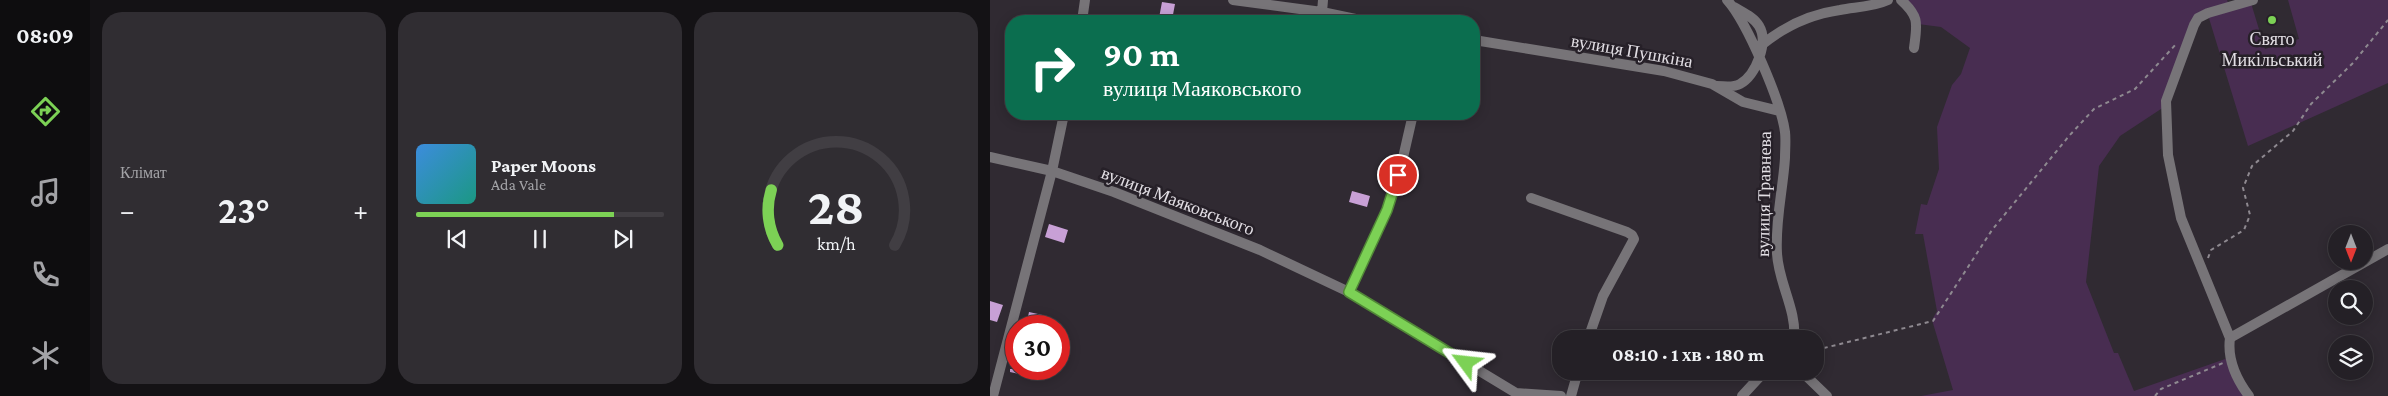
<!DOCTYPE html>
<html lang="uk">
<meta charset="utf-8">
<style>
:root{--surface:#242026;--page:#302d32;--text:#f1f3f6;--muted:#a3a3a7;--line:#413e43;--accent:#7cd155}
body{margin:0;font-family:"Crimson Pro",serif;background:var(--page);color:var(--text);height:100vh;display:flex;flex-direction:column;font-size:19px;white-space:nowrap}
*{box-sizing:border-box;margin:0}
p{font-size:16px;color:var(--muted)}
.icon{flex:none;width:28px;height:28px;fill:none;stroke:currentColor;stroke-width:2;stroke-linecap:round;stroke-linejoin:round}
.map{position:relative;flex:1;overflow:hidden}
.sheet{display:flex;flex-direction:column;gap:12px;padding:12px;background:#141215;width:900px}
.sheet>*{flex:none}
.guide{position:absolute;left:15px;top:15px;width:475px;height:105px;border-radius:20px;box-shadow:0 2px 12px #0003,0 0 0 1px var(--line);background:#0b6e4f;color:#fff;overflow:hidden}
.needle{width:32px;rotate:180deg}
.buttons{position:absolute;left:1338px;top:225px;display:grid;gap:10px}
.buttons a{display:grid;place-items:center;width:45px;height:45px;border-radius:50%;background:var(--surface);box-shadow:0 2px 12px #0003,0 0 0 1px var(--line);font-size:25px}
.speed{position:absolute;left:15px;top:315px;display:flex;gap:10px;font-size:25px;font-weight:700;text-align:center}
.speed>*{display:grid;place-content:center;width:65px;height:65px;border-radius:50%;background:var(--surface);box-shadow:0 2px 12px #0003,0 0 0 1px var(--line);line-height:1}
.speed .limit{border:8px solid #d22;background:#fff;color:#111}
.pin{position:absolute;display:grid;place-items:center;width:42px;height:42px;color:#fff;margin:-21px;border:2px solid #fff;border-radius:50%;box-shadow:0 1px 5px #0007}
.me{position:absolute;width:55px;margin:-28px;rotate:300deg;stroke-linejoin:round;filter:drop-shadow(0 0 4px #0008)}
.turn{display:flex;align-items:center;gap:18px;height:105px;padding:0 15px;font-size:22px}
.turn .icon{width:65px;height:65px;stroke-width:2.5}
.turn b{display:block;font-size:35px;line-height:42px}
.big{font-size:38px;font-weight:700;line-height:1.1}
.sheet .card{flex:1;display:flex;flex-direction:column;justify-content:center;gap:8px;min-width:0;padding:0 18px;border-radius:20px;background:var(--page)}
.sheet .dial{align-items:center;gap:0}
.dial svg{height:130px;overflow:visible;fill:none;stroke:var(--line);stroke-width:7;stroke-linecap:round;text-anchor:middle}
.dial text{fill:var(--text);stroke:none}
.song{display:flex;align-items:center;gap:15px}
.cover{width:60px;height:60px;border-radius:8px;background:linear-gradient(135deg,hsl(210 70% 55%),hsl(170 70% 35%))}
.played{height:5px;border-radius:2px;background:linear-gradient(90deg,var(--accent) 80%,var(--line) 80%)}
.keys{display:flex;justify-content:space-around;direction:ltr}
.heat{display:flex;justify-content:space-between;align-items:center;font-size:28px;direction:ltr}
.sheet .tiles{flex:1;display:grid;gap:12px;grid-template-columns:repeat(3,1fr)}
.trip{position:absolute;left:562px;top:330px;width:272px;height:50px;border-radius:20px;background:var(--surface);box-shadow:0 2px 12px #0003,0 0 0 1px var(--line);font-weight:700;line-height:50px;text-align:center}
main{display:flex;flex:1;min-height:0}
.tabs{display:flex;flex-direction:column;width:90px;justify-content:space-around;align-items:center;background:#0e0d0f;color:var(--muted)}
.tabs .icon{width:35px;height:35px}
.tabs .active{color:var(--accent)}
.tabs b{font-size:22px;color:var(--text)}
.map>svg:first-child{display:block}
.green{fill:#482d51}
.building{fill:#c8a0d6}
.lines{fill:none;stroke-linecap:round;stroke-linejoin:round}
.path{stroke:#8e8990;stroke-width:2;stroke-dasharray:4 4;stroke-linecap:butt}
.minor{stroke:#777478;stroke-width:10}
.route-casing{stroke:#518837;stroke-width:12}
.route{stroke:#7cd155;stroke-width:9}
.poi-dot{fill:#7cd155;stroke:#262028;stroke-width:2}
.labels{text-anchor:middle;stroke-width:5;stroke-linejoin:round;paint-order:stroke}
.poi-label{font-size:18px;fill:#e2dee4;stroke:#262028}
.street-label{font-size:18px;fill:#e2dee4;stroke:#262028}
</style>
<main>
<nav class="tabs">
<b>08:09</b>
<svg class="icon active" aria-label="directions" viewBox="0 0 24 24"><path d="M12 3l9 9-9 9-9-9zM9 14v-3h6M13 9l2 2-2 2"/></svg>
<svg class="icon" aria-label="music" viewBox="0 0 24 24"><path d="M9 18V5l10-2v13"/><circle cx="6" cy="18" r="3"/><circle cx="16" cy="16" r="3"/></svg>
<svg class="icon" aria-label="phone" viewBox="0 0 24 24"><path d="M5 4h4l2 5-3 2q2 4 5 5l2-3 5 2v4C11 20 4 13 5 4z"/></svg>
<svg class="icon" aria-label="climate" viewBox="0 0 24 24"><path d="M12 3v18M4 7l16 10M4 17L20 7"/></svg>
</nav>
<section class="sheet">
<div class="tiles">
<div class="card"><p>Клімат</p>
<div class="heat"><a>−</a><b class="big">23°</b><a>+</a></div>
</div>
<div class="card">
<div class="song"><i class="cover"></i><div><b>Paper Moons</b><p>Ada Vale</p></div></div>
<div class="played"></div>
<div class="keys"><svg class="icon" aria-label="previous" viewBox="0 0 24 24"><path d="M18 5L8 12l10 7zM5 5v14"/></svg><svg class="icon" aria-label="pause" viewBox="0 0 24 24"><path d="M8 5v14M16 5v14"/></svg><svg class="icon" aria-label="next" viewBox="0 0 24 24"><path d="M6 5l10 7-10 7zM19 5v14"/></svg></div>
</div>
<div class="card dial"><svg viewBox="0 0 100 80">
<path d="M14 69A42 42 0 1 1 86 69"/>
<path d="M14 69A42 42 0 0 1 10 35" stroke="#7cd155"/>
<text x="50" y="56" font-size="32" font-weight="700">28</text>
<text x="50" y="72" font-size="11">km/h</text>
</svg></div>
</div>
</section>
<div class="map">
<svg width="1398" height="396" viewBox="0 0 1398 396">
<rect width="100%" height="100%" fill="#302a32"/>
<!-- green -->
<path class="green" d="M916 0H1237L1239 5 1207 17 1174 107 1130 136 1109 166 1096 282 1124 353H1128L1144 391 1238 358 1248 377 1262 396H931L963 390 942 320 947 311 933 234H925L931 204 937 205 949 169 947 127 962 85 971 74 980 48 951 27 928 24Z
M1298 0H1398V83L1258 146 1218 15 1261 3 1275 49 1309 39Z"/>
<!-- building -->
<path class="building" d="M172 2 185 4 182 20 169 18Z
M362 191 380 196 377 207 359 202Z
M59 224 78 230 74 243 55 237Z
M0 301 13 305 7 322 0 320Z
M39 312 57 316 55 326H36Z
M20 369H46L44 377 20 372Z"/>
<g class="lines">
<!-- path -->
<path class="path" d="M1218 258 1221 250 1254 230 1260 215 1253 188 1262 166 1303 131 1321 104 1363 63 1398 20
M826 350 943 321 1002 230 1079 136 1104 109 1145 89 1187 43
M1165 396 1171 389 1233 363"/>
<!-- minor -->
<path class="minor" d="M243 0 332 12 375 21
M737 0C757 22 791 102 795 132 796 140 795 150 795 158 793 190 785 221 787 253 788 282 807 310 804 339
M911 0C930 17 927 24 924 48
M332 12 333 0
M92 21 95 0
M484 40 674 71 722 84 753 102 789 111
M773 44C795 26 822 14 850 10 866 7 883 7 898 0
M727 86C735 86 743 88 750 84 766 75 779 42 769 26 764 17 752 12 744 7
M0 157 62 171 124 192 270 250 359 292 526 393 571 396
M541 198 637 232 642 235 644 239 613 296 598 339
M359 292 397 210 412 162 423 114
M1240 338 1398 249
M811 371 837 396
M3 396 62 171 74 114
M581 396 588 371
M752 396 775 371
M1259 396C1247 380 1237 360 1240 338L1191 218 1178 155 1176 101 1204 25 1208 18 1218 13 1263 0"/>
</g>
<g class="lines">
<!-- route casing -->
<g class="route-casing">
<path id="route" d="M408 175 397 210 359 292 476 363"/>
</g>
<!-- route -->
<use href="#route" class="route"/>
</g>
<!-- markers -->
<circle class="poi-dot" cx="1282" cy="20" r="5"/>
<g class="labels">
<!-- poi labels -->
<g class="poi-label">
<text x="1282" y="45">Свято<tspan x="1282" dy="21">Микільський</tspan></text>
</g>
<!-- street labels -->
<g class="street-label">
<text transform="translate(642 51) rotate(10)" y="6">вулиця Пушкіна</text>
<text transform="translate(774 194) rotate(-89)" y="6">вулиця Травнева</text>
<text transform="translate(188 201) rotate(21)" y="6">вулиця Маяковського</text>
</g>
</g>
</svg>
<div class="buttons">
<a><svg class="needle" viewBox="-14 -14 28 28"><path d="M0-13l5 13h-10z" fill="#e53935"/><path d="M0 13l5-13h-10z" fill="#a3a3a7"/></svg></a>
<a><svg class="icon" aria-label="search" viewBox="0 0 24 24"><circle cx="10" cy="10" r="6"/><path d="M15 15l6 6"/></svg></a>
<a><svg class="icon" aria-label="layers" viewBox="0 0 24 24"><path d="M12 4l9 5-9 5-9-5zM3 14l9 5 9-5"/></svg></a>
</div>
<div class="speed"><div class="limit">30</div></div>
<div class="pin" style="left:408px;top:175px;background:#d93025"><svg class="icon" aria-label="arrive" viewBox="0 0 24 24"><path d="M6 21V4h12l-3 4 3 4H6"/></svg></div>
<svg class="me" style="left:476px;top:363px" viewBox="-20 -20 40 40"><path d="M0-17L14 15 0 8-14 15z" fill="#7cd155" stroke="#fff" stroke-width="4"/></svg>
<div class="trip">08:10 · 1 хв · 180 m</div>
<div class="guide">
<div class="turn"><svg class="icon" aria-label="right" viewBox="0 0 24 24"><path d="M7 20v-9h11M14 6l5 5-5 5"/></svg><div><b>90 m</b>вулиця Маяковського</div></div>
</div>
</div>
</main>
